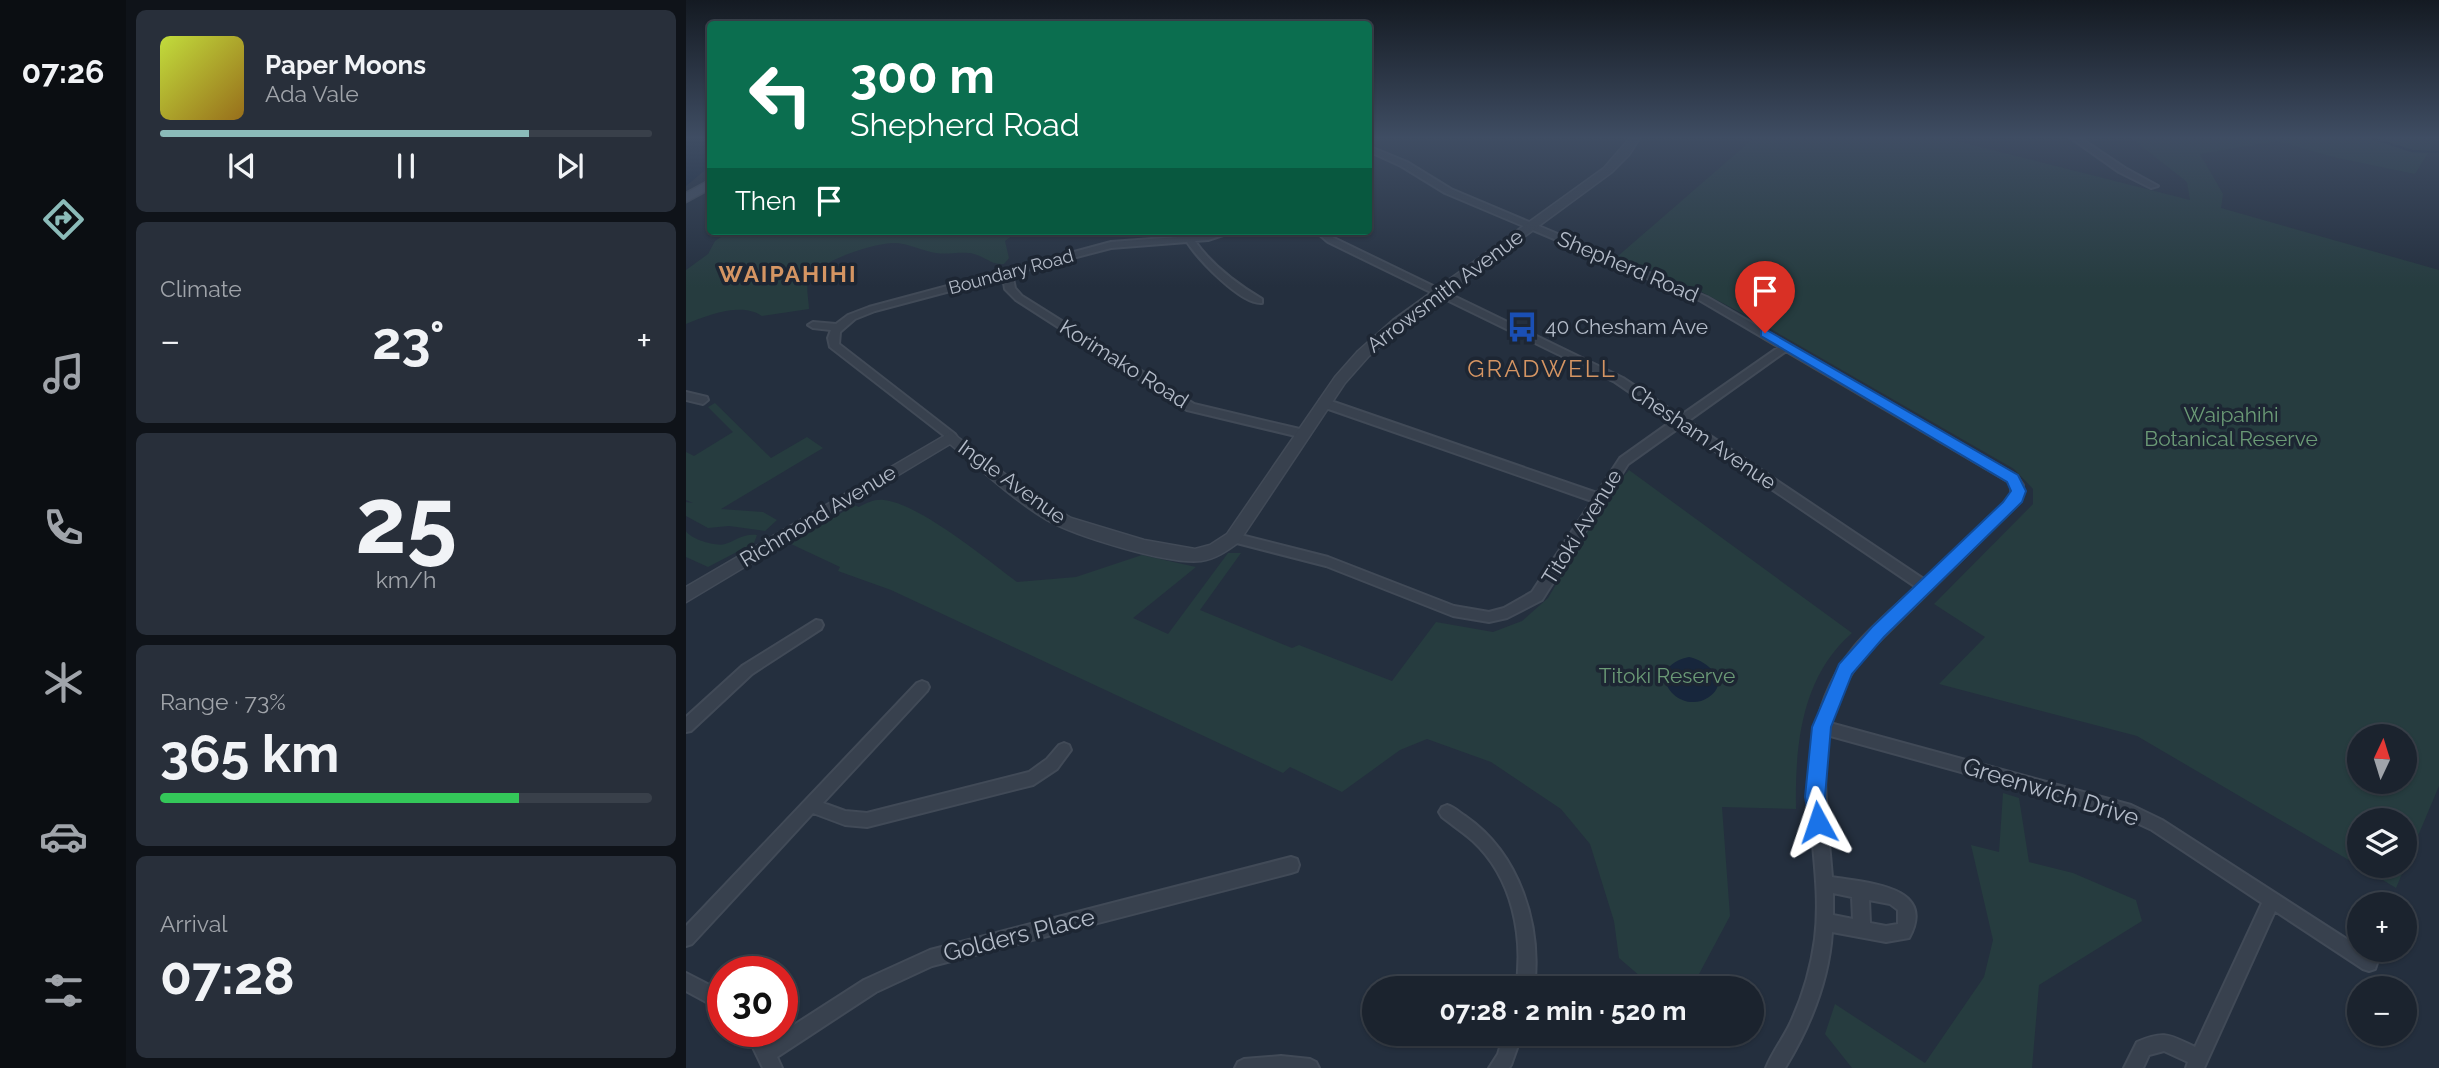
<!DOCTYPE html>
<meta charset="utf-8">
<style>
:root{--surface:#1b232e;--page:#282f3a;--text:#f1f3f6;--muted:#a0a4aa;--line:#39404a;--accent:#8bbbb9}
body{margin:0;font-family:Raleway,sans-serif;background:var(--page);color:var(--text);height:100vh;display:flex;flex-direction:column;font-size:26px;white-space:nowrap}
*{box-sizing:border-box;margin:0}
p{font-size:23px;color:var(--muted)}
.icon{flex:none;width:38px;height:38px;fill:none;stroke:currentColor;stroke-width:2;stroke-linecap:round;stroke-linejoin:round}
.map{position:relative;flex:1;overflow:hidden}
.side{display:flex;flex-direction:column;gap:10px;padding:10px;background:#0f1319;width:560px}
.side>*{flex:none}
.banner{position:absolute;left:21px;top:21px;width:665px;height:214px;border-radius:7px;box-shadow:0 2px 5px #0004,0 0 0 2px var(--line);background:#0b6e4f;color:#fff;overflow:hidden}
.needle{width:46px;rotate:4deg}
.tools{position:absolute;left:1661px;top:724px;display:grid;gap:14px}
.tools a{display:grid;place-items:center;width:70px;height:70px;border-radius:50%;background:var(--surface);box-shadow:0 2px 5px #0004,0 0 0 2px var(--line);font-size:35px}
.speed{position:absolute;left:21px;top:956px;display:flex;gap:14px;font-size:35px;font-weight:700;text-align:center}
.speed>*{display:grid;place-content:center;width:91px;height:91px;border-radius:50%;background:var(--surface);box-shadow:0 2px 5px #0004,0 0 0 2px var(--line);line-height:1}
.speed .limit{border:10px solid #d22;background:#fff;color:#111}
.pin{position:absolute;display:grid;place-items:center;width:60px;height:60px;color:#fff;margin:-72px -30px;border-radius:50% 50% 50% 0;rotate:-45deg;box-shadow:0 0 7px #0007}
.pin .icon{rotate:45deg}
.me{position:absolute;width:77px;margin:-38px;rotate:355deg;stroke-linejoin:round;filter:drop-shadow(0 0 5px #0008)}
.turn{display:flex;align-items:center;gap:24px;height:147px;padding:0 28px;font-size:32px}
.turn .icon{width:91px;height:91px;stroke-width:2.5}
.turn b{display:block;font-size:49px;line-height:60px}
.then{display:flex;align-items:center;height:66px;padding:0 28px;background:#0003;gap:14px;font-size:26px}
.big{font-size:52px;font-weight:700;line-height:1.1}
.side .card{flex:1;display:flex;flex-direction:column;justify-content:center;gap:10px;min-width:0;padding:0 24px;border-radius:10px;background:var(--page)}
.side .dial{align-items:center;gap:0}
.dial b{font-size:91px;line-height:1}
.song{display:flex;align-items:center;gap:21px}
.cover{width:84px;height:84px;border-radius:10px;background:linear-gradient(135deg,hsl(70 70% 55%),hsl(40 70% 35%))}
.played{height:7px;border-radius:4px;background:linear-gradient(90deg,var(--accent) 75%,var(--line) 75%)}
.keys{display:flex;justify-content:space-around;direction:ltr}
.heat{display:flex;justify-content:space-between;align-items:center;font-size:38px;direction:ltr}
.charge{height:10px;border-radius:5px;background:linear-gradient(90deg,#34c759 73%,var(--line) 0)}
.trip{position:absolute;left:676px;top:976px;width:402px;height:70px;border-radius:35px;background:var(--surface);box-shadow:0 2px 5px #0004,0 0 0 2px var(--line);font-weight:700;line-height:70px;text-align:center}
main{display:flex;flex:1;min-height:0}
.tab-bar{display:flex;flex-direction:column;width:126px;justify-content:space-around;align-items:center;background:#0b0e12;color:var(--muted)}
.tab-bar .icon{width:49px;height:49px}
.tab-bar .on{color:var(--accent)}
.tab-bar b{font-size:32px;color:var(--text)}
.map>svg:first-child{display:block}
.green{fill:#263c3f;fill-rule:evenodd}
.water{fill:#17263c}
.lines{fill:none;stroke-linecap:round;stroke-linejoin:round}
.stream{stroke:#17263c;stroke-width:2.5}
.minor-casing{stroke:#414a57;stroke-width:4}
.tertiary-casing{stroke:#414a57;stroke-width:3}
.secondary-casing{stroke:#414a57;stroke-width:3}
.minor{fill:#38414e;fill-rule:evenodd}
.tertiary{fill:#38414e;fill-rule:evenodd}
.secondary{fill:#465061;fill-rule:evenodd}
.route{fill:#1a73e8;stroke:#114b97;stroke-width:2}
.labels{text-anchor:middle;stroke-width:7;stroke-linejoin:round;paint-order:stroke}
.far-street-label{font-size:18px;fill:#b4bcc9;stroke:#1d2633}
.street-label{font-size:21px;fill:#b4bcc9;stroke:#1d2633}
.poi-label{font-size:21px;fill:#b4bcc9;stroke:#1d2633;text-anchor:start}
.park-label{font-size:21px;fill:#6b9a76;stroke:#1d2633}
.far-district-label{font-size:23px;font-weight:bold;letter-spacing:2px;fill:#d59563;stroke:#1d2633}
.quarter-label{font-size:24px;letter-spacing:2px;fill:#d59563;stroke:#1d2633}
.near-street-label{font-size:24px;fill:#b4bcc9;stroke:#1d2633}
</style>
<main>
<nav class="tab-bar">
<b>07:26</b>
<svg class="icon on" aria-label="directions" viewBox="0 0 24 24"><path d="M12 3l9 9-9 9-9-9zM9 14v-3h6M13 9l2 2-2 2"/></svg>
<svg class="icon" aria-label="music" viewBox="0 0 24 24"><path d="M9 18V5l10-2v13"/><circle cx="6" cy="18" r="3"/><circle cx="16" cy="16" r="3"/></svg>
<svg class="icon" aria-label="phone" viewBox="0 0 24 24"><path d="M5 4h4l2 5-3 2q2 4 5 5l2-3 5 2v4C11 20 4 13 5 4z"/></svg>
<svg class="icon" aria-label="climate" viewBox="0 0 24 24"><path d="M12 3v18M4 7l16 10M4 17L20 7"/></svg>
<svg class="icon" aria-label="car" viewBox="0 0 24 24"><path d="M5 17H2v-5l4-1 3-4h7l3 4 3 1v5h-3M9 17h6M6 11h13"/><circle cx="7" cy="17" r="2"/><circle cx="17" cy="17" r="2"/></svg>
<svg class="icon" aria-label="filters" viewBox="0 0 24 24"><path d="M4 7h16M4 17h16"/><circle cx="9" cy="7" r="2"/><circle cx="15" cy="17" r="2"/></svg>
</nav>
<section class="side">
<div class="card">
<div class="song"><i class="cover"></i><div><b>Paper Moons</b><p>Ada Vale</p></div></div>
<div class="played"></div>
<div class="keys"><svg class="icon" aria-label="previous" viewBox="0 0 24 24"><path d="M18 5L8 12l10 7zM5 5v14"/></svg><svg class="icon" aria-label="pause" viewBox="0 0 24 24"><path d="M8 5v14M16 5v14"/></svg><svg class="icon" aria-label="next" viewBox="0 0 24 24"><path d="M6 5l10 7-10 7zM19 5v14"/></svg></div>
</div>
<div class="card"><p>Climate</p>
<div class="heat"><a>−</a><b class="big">23°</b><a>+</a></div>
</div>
<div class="card dial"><b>25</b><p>km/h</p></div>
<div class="card"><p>Range · 73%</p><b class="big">365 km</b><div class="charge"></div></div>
<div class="card"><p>Arrival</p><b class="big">07:28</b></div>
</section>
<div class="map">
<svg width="1753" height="1068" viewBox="0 0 1753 1068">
<rect width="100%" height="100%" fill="#242f3e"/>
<!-- green -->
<path class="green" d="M1068 138H1259L1504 200 1501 182 1445 138H1742L1749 142 1729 174 1647 157 1591 141 1514 154 1537 194 1535 208 1753 270V786L1710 888 1674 866H1718V821H1673V866L1451 736 1253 684 1299 637 1248 604 1347 504V489L1328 469 1076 324 1012 290 932 256ZM1673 737H1718V782H1673Z
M72 231H332L319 241 323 258 318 264C305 265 300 257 288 254 276 251 262 255 250 253 236 251 222 243 208 243 188 243 127 262 122 282 120 289 123 302 123 309L76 316C55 302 23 315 0 324V270L22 254 29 241 38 235Z
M29 403 85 458 121 437 137 448 35 509 77 512 91 520 79 531 43 526 22 528 0 516V502L7 503 0 500V452L8 456 47 432 22 407Z
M943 470 1166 633C1115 677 1109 746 1110 809L1036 807 1044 916 1005 989H969L933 958 928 921 904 844 875 809 805 762 741 739 714 750 656 792 604 767 597 773 205 590 152 571 154 567 105 544 168 505 173 507C181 503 188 499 198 500 234 504 300 559 331 582L390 577 456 555 510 567 447 618 482 634 542 553H555L514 610 606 648 613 645 706 681 750 622 807 632 836 621 862 598 928 488Z
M0 531C4 539 31 547 39 544 51 540 58 533 71 535L68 543 22 567 0 557Z
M1317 793 1333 798 1343 862 1387 873 1450 900 1456 921 1353 985 1346 1068H1166L1139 1034 1149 1004 1239 1063 1298 977 1307 940 1285 845 1313 852Z"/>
<!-- water -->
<path class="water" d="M0 138H24V166L0 186Z
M1003 657C1020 660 1046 681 1023 697 993 718 953 668 1003 657Z"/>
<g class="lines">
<!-- stream -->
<path class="stream" d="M1686 138 1726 151 1753 152"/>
<!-- minor casing -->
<g class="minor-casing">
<path id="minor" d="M1385 138H1394L1439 168 1472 186 1465 188 1433 172Z
M682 146 721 162 765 189 1021 297 1331 476 1337 485 1335 501 1178 656C1162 676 1151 698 1144 723L1445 805 1476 820 1673 947V950C1682 950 1688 955 1691 963L1689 969 1683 971 1677 969 1589 911 1518 1068H1500L1502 1062 1478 1051 1463 1055 1457 1068H1438L1451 1042C1479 1030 1483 1035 1509 1047L1576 903 1466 830 1438 817 1141 735C1136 783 1142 829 1146 877 1179 883 1252 885 1223 938L1200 942 1146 932C1143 980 1124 1027 1099 1068H1080C1086 1053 1096 1040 1103 1026 1116 999 1125 969 1129 939 1134 900 1128 861 1125 822 1120 759 1127 697 1169 646 1187 625 1210 606 1230 587L994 427 942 464 856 600 821 618 803 622 767 616 640 566 543 541 541 538 543 535 547 533 642 557 768 606 803 612 818 608 846 592 906 501 634 406 633 403 634 400H642L911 493 934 458 986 421 929 382 642 242 629 231H639L648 238 937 378 994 416 1093 347 1015 301 759 193 715 166 682 151ZM1100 351 1323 482 1325 485V497L1239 580 1002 421ZM1147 893 1166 897 1167 919 1147 915ZM1183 900 1204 904 1212 910V924L1200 926 1184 923Z
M535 231H549L522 240 509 241C526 266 551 284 576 299V303C555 305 512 259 501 242L425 248 326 274 329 288 336 296 508 404 618 430 624 434 622 437 618 438 501 410 330 300 319 289 317 277 189 311 169 319 154 332 153 344 269 434 271 437 269 440 265 441 144 347 142 338 145 330 127 328 122 325 127 322 150 324 162 315 183 307 425 242 519 235Z
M0 392 21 397 22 400 17 404 0 400Z
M130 620 135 621 137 625 135 629 66 674 5 731 0 732V717L56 666Z
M236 681 241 683 243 687 241 691 137 803 159 811 181 813 343 772 361 759 373 745 378 743 383 745 385 750 371 769 347 785 181 827 159 825 127 813 6 944 0 946V926L231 683Z
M761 805C768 807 773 812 779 816 834 854 856 925 848 989H830C838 937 827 878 787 841 777 832 766 825 756 817L753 812 756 807Z
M605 857 611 859 613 865 611 871 605 873 246 966 190 992 91 1057 96 1068H77L59 1031H77L83 1041 178 980 244 950Z
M0 973 37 992V1011L0 991Z
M818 1034H836L825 1065 823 1068H803L812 1054Z
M595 1056 624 1059 630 1062 633 1068H549L552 1062 558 1059Z"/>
</g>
<!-- tertiary casing -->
<g class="tertiary-casing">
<path id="tertiary" d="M944 138H954L943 155 926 172 717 326 682 357 659 383 553 542C541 551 529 559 515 561 483 565 389 536 361 520 326 499 296 470 264 444L0 602V587L265 432 346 495 385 518 458 540 509 549 524 545 541 534 649 377 672 351 707 320 918 168Z"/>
</g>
<!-- secondary casing -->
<g class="secondary-casing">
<path id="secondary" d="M24 180V189L0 202V193Z"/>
</g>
<!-- minor -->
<use href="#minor" class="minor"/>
<!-- tertiary -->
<use href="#tertiary" class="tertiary"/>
<!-- secondary -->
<use href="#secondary" class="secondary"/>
</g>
<!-- sky -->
<linearGradient id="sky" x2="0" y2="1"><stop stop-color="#141a22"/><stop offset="0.48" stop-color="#3f4d63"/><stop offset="1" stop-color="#3f4d63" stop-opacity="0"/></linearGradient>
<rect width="1753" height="287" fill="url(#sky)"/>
<!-- route -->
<path class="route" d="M1079 329 1332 475 1340 491 1336 502 1198 637 1166 674 1145 727 1139 797 1142 822 1139 829 1132 832 1125 829 1119 797 1126 727 1153 664 1186 627 1317 502 1325 491 1321 482 1075 336V330Z"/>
<!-- icons -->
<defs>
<g id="bus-bare" transform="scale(2.415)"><path d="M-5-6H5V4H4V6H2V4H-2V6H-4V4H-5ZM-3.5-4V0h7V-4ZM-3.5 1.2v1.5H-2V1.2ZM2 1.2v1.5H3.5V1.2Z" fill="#1a4fb4" stroke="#1d2633" stroke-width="2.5" paint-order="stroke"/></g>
</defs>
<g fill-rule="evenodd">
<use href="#bus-bare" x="836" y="327"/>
</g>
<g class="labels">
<!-- far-street labels -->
<g class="far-street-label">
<text transform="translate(325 272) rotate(-15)" y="6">Boundary Road</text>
</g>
<!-- street labels -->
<g class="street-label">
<text transform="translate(942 267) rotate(23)" y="7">Shepherd Road</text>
<text transform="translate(759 291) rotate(-37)" y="7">Arrowsmith Avenue</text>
<text transform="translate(438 364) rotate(32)" y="7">Korimako Road</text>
<text transform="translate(1017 437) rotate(34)" y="7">Chesham Avenue</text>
<text transform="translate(326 482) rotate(36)" y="7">Ingle Avenue</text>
<text transform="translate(132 516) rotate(-31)" y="7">Richmond Avenue</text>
<text transform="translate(896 527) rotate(-58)" y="7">Titoki Avenue</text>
</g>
<!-- poi labels -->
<g class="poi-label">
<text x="859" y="334">40 Chesham Ave</text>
</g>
<!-- park labels -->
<g class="park-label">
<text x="1545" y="422">Waipahihi<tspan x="1545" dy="24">Botanical Reserve</tspan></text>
<text x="981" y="683">Titoki Reserve</text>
</g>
<!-- far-district labels -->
<g class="far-district-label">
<text x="102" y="282">WAIPAHIHI</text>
</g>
<!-- quarter labels -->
<g class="quarter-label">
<text x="856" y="377">GRADWELL</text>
</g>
<!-- near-street labels -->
<g class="near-street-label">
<text transform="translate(1365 792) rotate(17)" y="8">Greenwich Drive</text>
<text transform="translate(333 935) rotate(-14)" y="8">Golders Place</text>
</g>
</g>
</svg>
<div class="tools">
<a><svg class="needle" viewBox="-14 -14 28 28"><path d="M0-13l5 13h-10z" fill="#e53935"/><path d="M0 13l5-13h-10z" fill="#a0a4aa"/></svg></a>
<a><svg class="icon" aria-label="layers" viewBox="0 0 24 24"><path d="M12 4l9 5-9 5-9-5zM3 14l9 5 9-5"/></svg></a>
<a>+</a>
<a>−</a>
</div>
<div class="speed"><div class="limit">30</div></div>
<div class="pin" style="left:1079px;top:333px;background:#d93025"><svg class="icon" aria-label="arrive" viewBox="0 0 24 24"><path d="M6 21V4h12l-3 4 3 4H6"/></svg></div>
<svg class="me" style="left:1132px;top:822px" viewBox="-20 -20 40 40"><path d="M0-17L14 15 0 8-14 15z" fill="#1a73e8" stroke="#fff" stroke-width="4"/></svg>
<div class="trip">07:28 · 2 min · 520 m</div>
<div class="banner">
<div class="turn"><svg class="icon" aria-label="left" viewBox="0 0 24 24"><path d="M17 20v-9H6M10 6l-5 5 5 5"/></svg><div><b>300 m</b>Shepherd Road</div></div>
<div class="then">Then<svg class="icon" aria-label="arrive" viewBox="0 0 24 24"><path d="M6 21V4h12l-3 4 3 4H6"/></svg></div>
</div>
</div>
</main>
